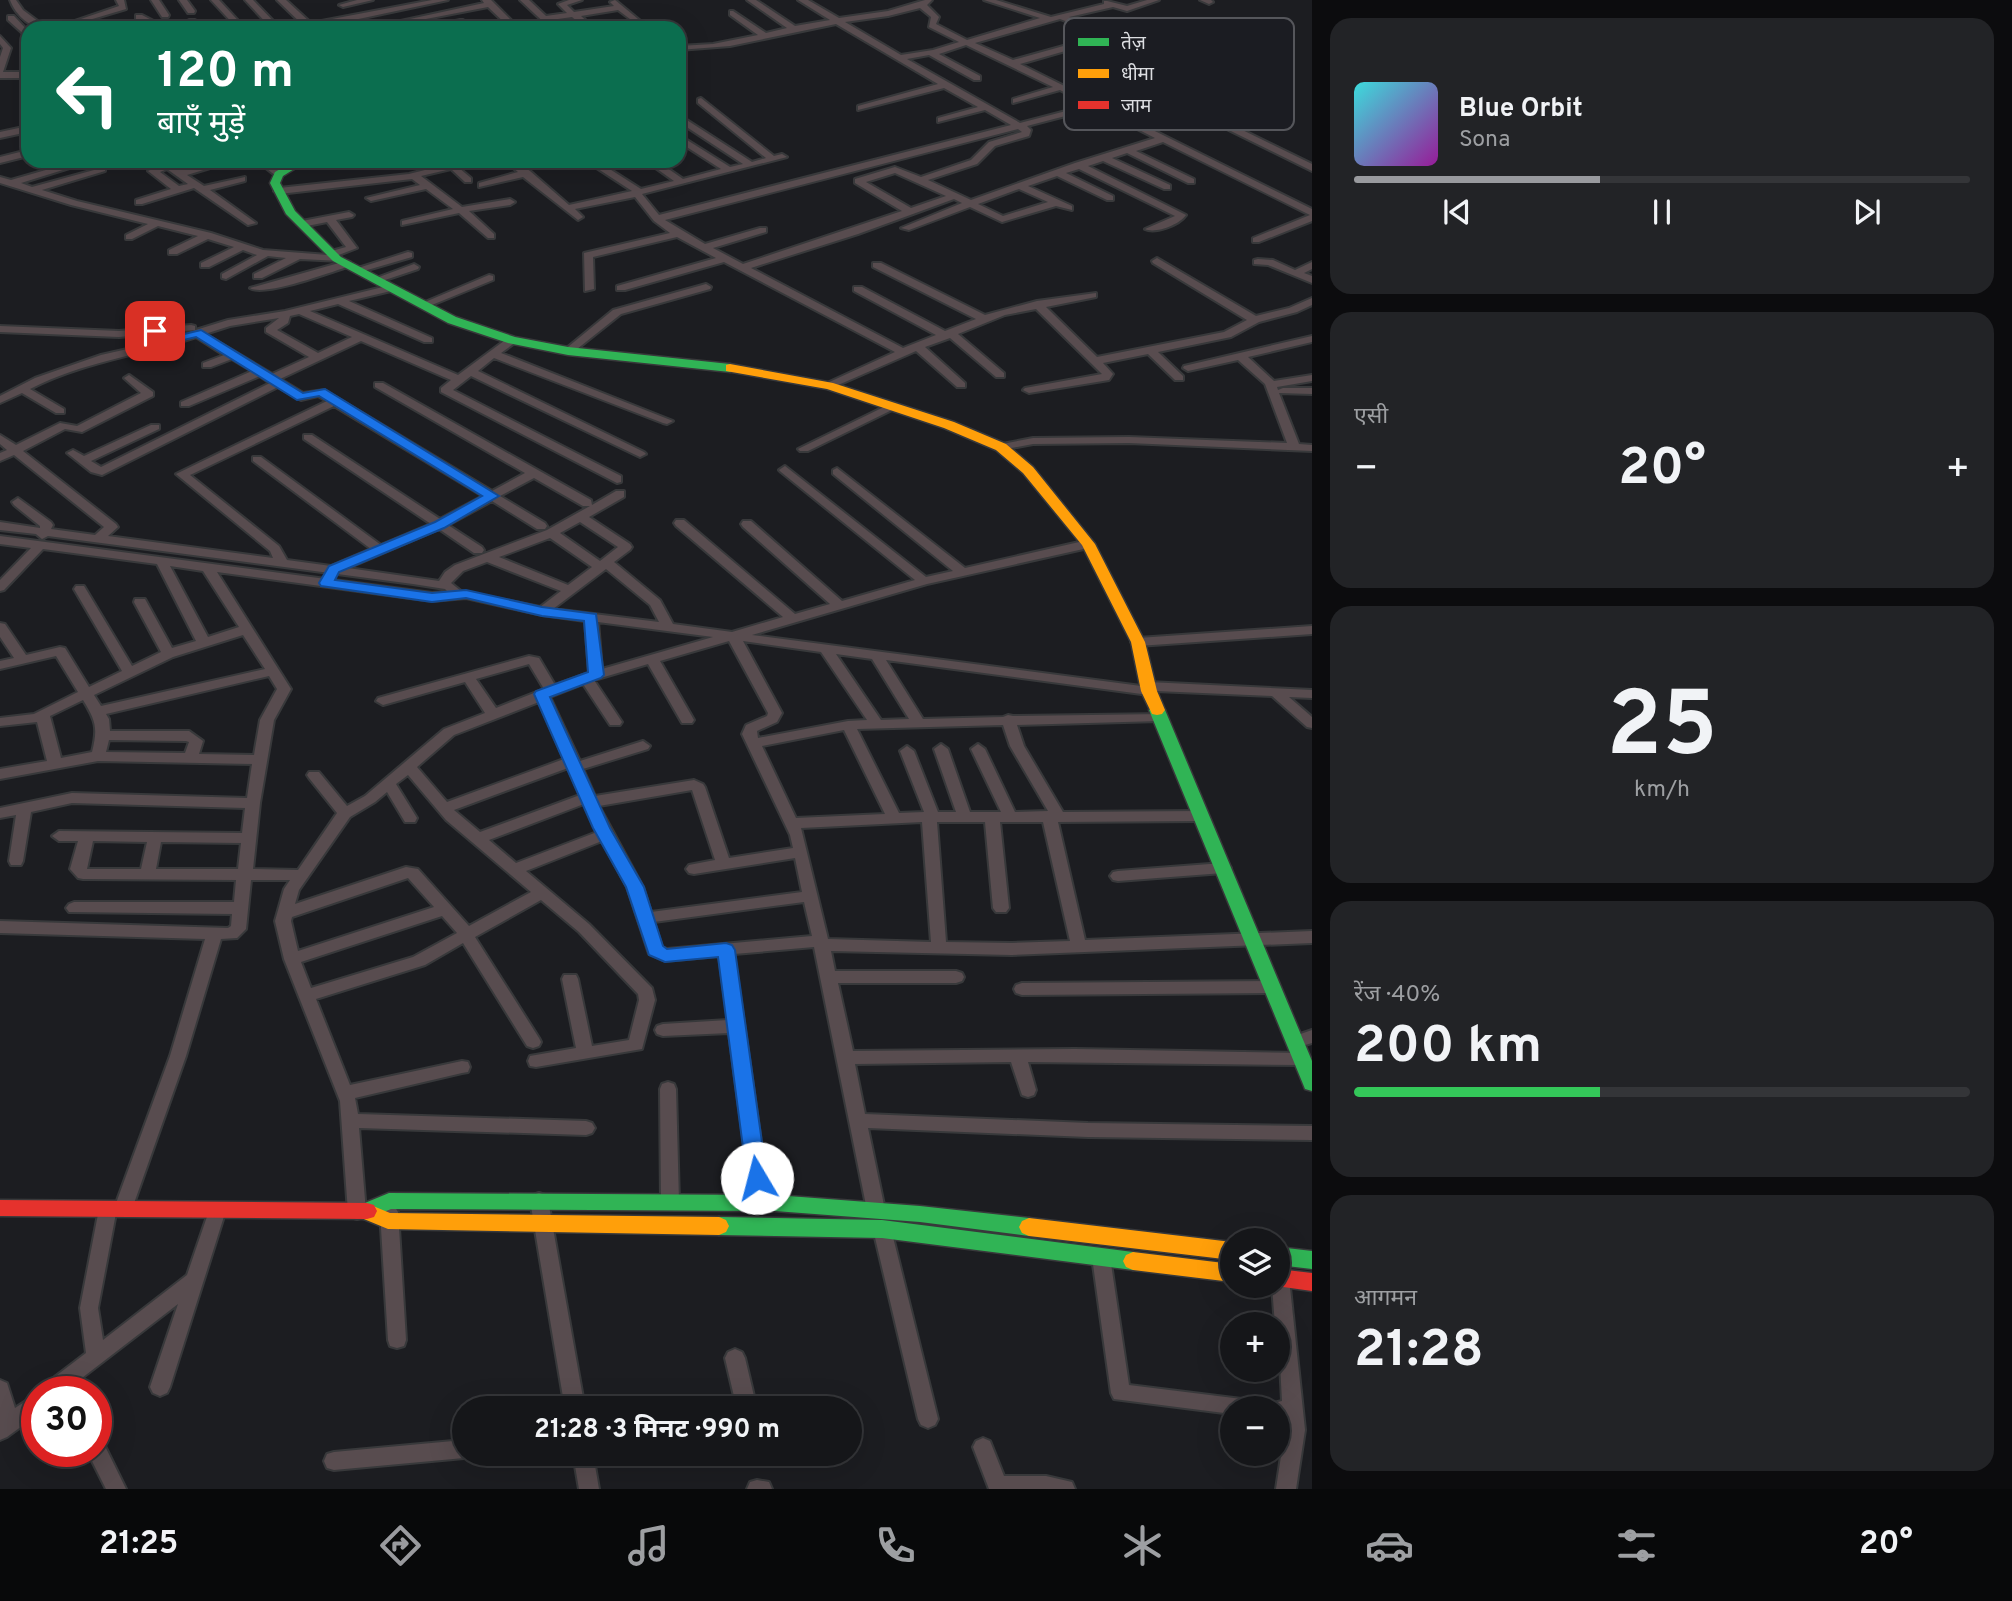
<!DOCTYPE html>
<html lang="hi">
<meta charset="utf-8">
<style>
:root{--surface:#151619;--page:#222326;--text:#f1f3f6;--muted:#9d9fa2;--line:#343538;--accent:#999a9e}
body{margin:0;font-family:Overpass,"Noto Sans Devanagari",sans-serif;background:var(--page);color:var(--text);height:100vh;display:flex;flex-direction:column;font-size:26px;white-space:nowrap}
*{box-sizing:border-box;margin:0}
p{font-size:23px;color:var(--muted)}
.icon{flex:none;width:38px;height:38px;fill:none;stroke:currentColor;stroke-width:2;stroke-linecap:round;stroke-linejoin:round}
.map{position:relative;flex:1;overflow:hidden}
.side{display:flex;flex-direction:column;gap:18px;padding:18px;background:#0c0c0e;width:700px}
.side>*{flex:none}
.guide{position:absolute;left:21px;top:21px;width:665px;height:147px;border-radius:21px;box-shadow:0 7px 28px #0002,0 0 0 2px var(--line);background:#0b6e4f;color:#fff;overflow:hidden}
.tools{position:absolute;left:1220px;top:1228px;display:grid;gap:14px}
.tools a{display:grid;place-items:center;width:70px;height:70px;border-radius:50%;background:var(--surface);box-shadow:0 7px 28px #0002,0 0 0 2px var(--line);font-size:35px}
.speed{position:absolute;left:21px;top:1376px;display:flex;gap:14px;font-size:35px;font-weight:700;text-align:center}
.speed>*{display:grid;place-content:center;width:91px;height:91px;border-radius:50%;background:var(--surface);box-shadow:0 7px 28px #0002,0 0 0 2px var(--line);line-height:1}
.speed .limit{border:10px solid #d22;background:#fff;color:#111}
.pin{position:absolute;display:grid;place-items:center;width:60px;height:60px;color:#fff;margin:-30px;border-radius:14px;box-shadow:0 4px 10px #0006}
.me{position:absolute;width:77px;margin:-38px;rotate:352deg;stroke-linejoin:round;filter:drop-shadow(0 0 5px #0008)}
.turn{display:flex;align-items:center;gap:24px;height:147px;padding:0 21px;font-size:32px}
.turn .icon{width:91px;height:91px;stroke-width:2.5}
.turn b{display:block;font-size:49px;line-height:60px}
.big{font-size:52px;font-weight:700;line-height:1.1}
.side .card{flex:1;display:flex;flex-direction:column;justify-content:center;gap:10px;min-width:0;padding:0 24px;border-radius:21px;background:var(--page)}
.side .dial{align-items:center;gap:0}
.dial b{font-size:91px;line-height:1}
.song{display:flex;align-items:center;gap:21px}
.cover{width:84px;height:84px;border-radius:10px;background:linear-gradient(135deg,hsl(180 70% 55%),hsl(300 70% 35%))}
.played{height:7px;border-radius:4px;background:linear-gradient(90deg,var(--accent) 40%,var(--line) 40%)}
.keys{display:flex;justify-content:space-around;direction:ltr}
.heat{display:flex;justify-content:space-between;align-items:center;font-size:38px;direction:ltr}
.charge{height:10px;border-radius:5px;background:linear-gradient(90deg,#34c759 40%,var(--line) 0)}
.trip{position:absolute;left:452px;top:1396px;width:410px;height:70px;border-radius:35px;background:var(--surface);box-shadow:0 7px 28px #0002,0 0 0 2px var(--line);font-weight:700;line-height:70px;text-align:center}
.dock{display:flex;height:112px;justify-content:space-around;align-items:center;background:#08090a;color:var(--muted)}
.dock .icon{width:49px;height:49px}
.dock .current{color:var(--accent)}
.dock b{font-size:32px;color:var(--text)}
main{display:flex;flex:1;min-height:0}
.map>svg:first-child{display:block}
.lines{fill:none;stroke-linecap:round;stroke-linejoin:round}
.street-casing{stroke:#38393b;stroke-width:4}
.fast-casing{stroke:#38393b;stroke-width:3}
.slow-casing{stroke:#38393b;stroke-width:3}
.jam-casing{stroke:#38393b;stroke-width:3}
.street{fill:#584c4f;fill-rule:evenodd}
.fast{fill:#30b455;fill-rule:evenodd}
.slow{fill:#ff9f0a;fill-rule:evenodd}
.jam{fill:#e5322d;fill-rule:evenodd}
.route{fill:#1a73e8;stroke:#114b97;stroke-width:2}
.key{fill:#1b1c22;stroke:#55565b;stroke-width:2}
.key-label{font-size:19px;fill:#dcdde1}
</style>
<main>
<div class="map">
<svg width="1312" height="1489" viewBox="0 0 1312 1489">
<rect width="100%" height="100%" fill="#1c1d21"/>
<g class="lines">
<!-- street casing -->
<g class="street-casing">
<path id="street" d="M10 0H16L23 10 39 22V26C26 26 14 11 10 0Z
M116 0H124L126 9 79 23 75 21 119 6Z
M151 0H159L169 15 168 17H162Z
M179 0H187L195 11 194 13H188Z
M211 0H219L245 28H237Z
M245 0H253L280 28H271Z
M277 0H286L311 23 432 0H448L316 28H306Z
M357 0H373L343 7 339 5Z
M482 0H491L519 28H510L488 7 400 24 396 22 484 3Z
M520 0H529L546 16 567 13 558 4 569 0H582L567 5 574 12 614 6 610 2 615 0 649 28H610L634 22 618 10 581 16 594 28H585L572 17 551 20 556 26 550 28Z
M747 0H756L795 26 830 20 798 0H808L839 18 888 11 925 0H932L927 5 939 17 936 24 967 40 1040 18 984 0H996L1051 17 1104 4V1H1107L1127 6 1147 0H1159L1127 11 1113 7 1069 17 1143 44 1144 46 1140 48 1111 37 1087 44 1157 79V83H1151L1079 47 1020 64 1312 209V221L1259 242H1253V238L1310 215 1163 142 1136 151 1194 179V183H1188L1127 153 1112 158 1170 185V189H1164L1103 161 1088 166 1186 215C1179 225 1155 234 1145 229L1175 216 1079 169 1066 173 1113 196V200H1107L1057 176 1028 186 1072 206V210L1056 206 1002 222 970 207 909 230 901 228 962 203 954 199 858 234 751 268 903 348 936 335 854 291V287H862L945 331 976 319 873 267V263H881L985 315 1037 301 1096 293V297L1046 307 1097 357 1224 332 1247 320 1153 263 1152 261 1157 258 1256 316 1289 308 1312 298V305L1297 312 1259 322 1231 337 1158 352 1183 376V380H1175L1148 354 1103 363 1113 374 1109 380 1029 393 1023 390 1025 388 1102 374 1036 309 1005 315 958 334 1004 373V377H996L950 338 925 347 965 383V387H957L916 351 829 389 823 386 825 384 895 352 724 262 625 290H617V286L716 258 677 237 593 257 594 289 585 291 584 253 670 233 654 221 635 197 575 209 583 217 578 220 523 177 479 187V183L518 172 505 161H516L530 171 569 205 632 191 586 161H597L641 189 674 181 646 161H657L683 179 721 169 679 142V135L730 167 743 164 679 122V115L752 162 766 158 698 103V99L701 98 774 156 782 154 787 157 642 194 659 215 1011 125 985 110 938 122V118L978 107 944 88 858 110V106L938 84 836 24 730 46 679 50V46L713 44 758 35 730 15V11H733L766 33 787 28ZM920 8 931 17 929 27 959 42 933 50 901 55 845 22 888 16ZM1060 19 1103 35 1013 60 975 43ZM966 45 1053 87 1013 99V103L1060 90 1089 105 1020 123 907 59 929 55 974 80H980V76L939 54ZM1096 108 1155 138 1075 163 971 200 928 180 977 164 995 146 1029 136 1031 130 1027 126ZM1018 129 1022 132 989 142 971 160 921 177 895 167 855 179V183L902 211 743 264 713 248 766 232V228H760L705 244 665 220ZM895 173 946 196 911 208 866 182ZM1019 189 1048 202 1003 216 978 204Z
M1200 0H1211L1213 2 1209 4Z
M136 15H142L167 28H156L136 19Z
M8 16H14L28 31V38L8 20Z
M189 20H195L204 28H195L189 24Z
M460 20H463V24L440 28H423Z
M0 36 11 48 3 72H28V78H0V57L3 48 0 44Z
M1193 42 1197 44 1196 46 1165 54 1181 62 1209 56 1212 57V61L1180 68 1153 53Z
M1173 96 1312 164V171L1170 101 1169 99Z
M28 126V132L0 138V132Z
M28 150V156L0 163V157Z
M77 161H92L21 183 32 187 105 167V171L42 190 77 201 211 233 263 250 328 255V252L346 247 327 222 302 227 297 224 302 221 349 212 354 215 352 217 336 220 357 248 336 256 341 257V261L300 259 262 278H254V274L286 258 268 256 226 279 222 278V274L257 255 243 250 209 267H201V263L234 247 208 239 177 254H169V250L198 236 158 226 132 239H126V235L148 224 71 205 0 183V177L11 180Z
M156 161H167L181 170 217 161H233L187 175 204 186 245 177V181L210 190 256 223 248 225 194 188 142 204H136V200L171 189 148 171 161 165ZM167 169 188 184 179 186 160 172Z
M257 161H268L284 174 276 176Z
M453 163 471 178V182H465L451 169 421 176 462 207 510 199 515 202 510 205 469 211 494 234V238H488L459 213 402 225V221L453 209 426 189 371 201 366 198 420 185 412 179 279 194 274 191 279 188 409 174Z
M408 252 412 253V257L357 273 352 270Z
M1258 259 1273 260 1295 270 1312 262V269L1304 273 1312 276V283L1268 265 1254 264V260Z
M346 261 350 262V266C331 272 264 297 250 288Z
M414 264 419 267 418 269 376 283 371 280Z
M489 275 493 276V280L427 307 423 308 418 305Z
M706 284 711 287 710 289 621 314 572 353 568 354 563 351 613 310Z
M391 285 395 286V290L349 301 432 338V342H424L338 304 310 311 458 375 508 338H516V342L501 353 673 421 667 424 663 423 494 358 478 371 644 452 646 454 640 457 471 376 453 390 621 476V482L617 483 441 392V388L451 380 361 341 280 379 303 393 324 390 492 491 525 473 375 387V383H383L591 500 592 505 616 491H624V497L589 517 630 544 632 547 630 550 614 562 660 600 673 624 732 632 783 617 676 526 674 523 676 520H684L795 614 830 604 743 527 741 524 743 521H751L842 601 915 580 781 472 779 470 785 466 926 577 953 571 833 474V470L837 468 965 568 1088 540 1094 544 1088 548 927 584 752 635 1141 686 1148 682 1312 690V698L1289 697 1312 717V728L1307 727 1272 696 1156 691 1149 695 886 660 923 719 1003 717 1008 715 1013 716 1165 714 1167 717 1165 720 1160 721 1017 725 1024 746 1063 812 1201 811 1208 816 1201 821 1058 822 1085 940 1312 931V943L1012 955 831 951 835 971H956L962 973 964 977 962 981 956 983H838L853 1051 1075 1049 1302 1053 1308 1054 1310 1059 1308 1064 1302 1065 1028 1062 1036 1090 1034 1095 1028 1097 1022 1095 1011 1062 855 1064 865 1114 1088 1123 1312 1126V1140L1088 1137 868 1128 885 1210 882 1215 876 1217 870 1215 867 1210 814 947 734 954 770 1204 767 1209 761 1211 755 1209 752 1204 729 1033 663 1036 657 1034 655 1030 657 1026 663 1024 728 1020 719 956 665 961 649 954 627 887 602 841 526 871 589 924 652 988 655 1000 642 1049 536 1067 530 1066 528 1061 530 1056 576 1048 562 979 564 975H576L578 979 592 1046 629 1040 639 1000 638 994 579 932 541 900 475 937 539 1038 541 1042 539 1046 533 1048 527 1046 463 943 425 965 316 999 350 1085 462 1061 468 1062 470 1067 468 1072 462 1073 355 1098 358 1114 586 1121 592 1123 595 1128 592 1133 586 1135 359 1128 366 1212 363 1217 357 1219 351 1217 348 1212 340 1101 284 959 275 921 284 889 290 880H251L246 929 237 938 221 939 186 1056 132 1209 129 1214 123 1216 116 1213 98 1308 103 1340 187 1275 211 1205 217 1203 223 1205 226 1210 170 1387 167 1393 160 1396 153 1393 150 1387 178 1304 65 1391H41L44 1385 86 1353 80 1308 99 1209 102 1204 108 1202 115 1206 170 1056 205 939 0 933V921L228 928 231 926 232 914 69 912 66 908 69 904 74 902H234L236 880 83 879 78 878 70 869 78 841H59L52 836 59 831 242 833 245 808 72 803 31 812 23 861 21 865H11L9 861 16 815 0 818V808L72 793 247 798 252 764 98 761 0 779V769L47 761 37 722 0 726V718L34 714 78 692 56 656 0 669V661L14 658 0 637V623L5 624 26 655 60 647 65 648 89 687 122 671 74 589 76 586H84L132 666 161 652 134 602 135 599H145L172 648 196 641 157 564 43 549 4 590 0 591V580L31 548 0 544V536L432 593 448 592 445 589 413 584 48 536 42 539 36 534 0 530V522L40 528V526L14 505 12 502 18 498 51 522 53 525 51 529 95 535 104 527 14 455 0 461V453L7 450 0 444V435L16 445 60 423 77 426 141 393 124 378 129 375 153 392V396L82 432 65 429 23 451 116 524 118 527 108 536 273 558 270 551 176 474 327 401 318 396 301 400 278 387 102 475 91 472 67 453 73 450 84 456 151 425H159V429L91 461 101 467 270 383 260 376 189 406H181V402L252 371 232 359 211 367H203V363L224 355 196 337C141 355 82 362 30 389L64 409V413H56L22 393 0 403V396L35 378 101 355 154 343 228 320 285 311ZM299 314 352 337 318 353 277 330 288 323 290 316ZM279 318 266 328V332L309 357 272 374 205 334 230 326ZM334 406 483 496 440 519 312 435H304V439L431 524 381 545 261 457H253V461L371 549 331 566 287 560 279 546 190 475ZM534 478 583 506H590L547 530 455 565 445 572 439 581 348 568 439 529 474 553H482L484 550 482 547 448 525 492 501 537 529H545L547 526 545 523 500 496ZM580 522 618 547 600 561 560 533ZM550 538 592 567 568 585 499 557ZM487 562 561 591 540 607 461 591 451 583 463 571ZM170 566 203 571 239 627 208 637ZM606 569 650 605 659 622 553 609ZM217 572 432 601 466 598 542 615 585 621 589 673 555 685 539 658 529 656 378 698 376 701 383 705 465 682 485 713 444 729 365 796 347 806 319 772H309L307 775 309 778 337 813 298 870 253 869 260 803 274 720 291 689ZM598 622 713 637 602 669ZM243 635 265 669 101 706 94 695 173 657ZM729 641 768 713 767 716 746 725 742 734 790 835 793 848 729 858 705 787 703 784 694 780 595 796 583 769 648 749 650 746 643 741 580 761 550 697 583 684 610 725H620L622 722 594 680 648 664 682 723H692L694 720 660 661ZM743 641 821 652 867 720 848 721 758 738 757 731 777 722 782 713ZM836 654 872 659 909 719 881 720ZM529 664 544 689 496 708 476 679ZM269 676 277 689 260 720 254 755 199 754 203 741 189 731H110L109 719 106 714ZM83 700C96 721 98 728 92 752L61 758 50 716ZM539 702 564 759 447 802 417 767 454 735ZM1003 725 1010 746 1048 811 1015 812 985 749 978 744 971 749 1001 812H970L948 749 941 744 934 749 956 812H938L914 751 907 746 900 751 924 812 899 813 857 729ZM844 730 885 814 796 818 762 746ZM109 740 186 741 189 742 185 753 106 752ZM568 768 580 795 480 832 454 810ZM408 775 446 820 531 892 469 926 418 869 406 867 295 904 299 890 350 817 375 802 387 792 405 822H415L417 818 396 784ZM692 790 715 860 689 865 686 869 689 873 694 874 795 858 802 892 651 912 643 887 599 806ZM584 804 597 832 516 863 489 840ZM922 822 931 942 828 939 801 828ZM937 822H985L993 908 996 912H1006L1009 908 1000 822H1043L1070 941 1012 943 946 942ZM93 841 147 842 141 869H87ZM161 842 241 843 238 869H156ZM408 878 434 907 298 951 291 921 292 917ZM804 902 812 936 667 949 662 947 654 922ZM442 916 457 933 413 957 311 988 301 962Z
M191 325 195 326V330L119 337 0 332V326L119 331Z
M1312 336V342L1248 357 1274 381 1312 375V381L1277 387 1278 390 1283 388H1312V394L1279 393 1299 444 1312 445V451L1129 443 1033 444 1001 450 995 447 997 445 1033 438 1129 437 1287 443 1265 384 1238 360 1188 371 1183 368 1184 366Z
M892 403 896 404V408L808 451H800L798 449Z
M1312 626V634L1138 646 1131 642 1138 638Z
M1223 863 1228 864 1231 868 1228 872 1223 873 1118 881 1113 880 1110 876 1113 872 1118 871Z
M1272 981 1278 983 1280 987 1278 991 1272 993 1022 995 1016 993 1014 989 1016 985 1022 983Z
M1312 1030V1043L1295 1048 1289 1046 1287 1042 1289 1038Z
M668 1082 674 1084 676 1089 679 1202 676 1207 670 1209 664 1207 661 1202 660 1089 662 1084Z
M539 1193 545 1195 548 1200 585 1409H565L530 1200 533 1195Z
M389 1205 395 1207 398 1212 406 1340 404 1346 397 1348 390 1346 388 1340 380 1212 383 1207Z
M882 1221 888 1224 891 1229 938 1419 935 1425 928 1428 921 1425 918 1419 873 1229 876 1224Z
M1101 1249 1107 1252 1110 1257 1129 1385 1274 1403 1282 1401 1278 1325H1275L1272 1286H1278V1271L1287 1272 1289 1278 1305 1430 1296 1489H1276L1285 1430 1284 1419H1278V1409H1232V1414L1114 1399 1111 1393 1092 1257 1095 1252Z
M735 1349 742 1352 745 1358 757 1409H737L725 1358 728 1352Z
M0 1380 7 1383 15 1408 37 1394V1415L7 1437 0 1440Z
M983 1438 990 1441 1004 1476H1046L1072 1482 1075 1489H989L973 1447 976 1441Z
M96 1439 103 1442 126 1489H106L87 1451H96Z
M464 1440V1454H472L464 1458 334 1470 327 1468 324 1461 327 1454 334 1452Z
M573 1454H593L599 1489H579Z
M757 1480 769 1482 772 1489H747L750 1482Z"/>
</g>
<!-- fast casing -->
<g class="fast-casing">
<path id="fast" d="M294 161H307L283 176 280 183 295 211 341 257 456 317 515 337 568 347 730 364 736 368 730 372 568 355 508 343 448 323 333 261 286 214 270 183 275 172Z
M1157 705 1165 710 1312 1061V1091L1305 1089 1303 1084 1149 710Z
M389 1193 775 1195 920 1206 1029 1218 1036 1221 1039 1227 1036 1233 1029 1236 920 1222 775 1211 391 1209 367 1219 360 1217 357 1211 360 1205Z
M719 1217 882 1220 1133 1252 1140 1255 1143 1261 1140 1267 1133 1270 882 1238 719 1235 712 1232 709 1226 712 1220Z
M1278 1247 1312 1251V1269L1278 1265Z"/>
</g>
<!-- slow casing -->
<g class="slow-casing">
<path id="slow" d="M730 364 833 383 954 422 1006 444 1033 467 1095 544 1145 642 1157 691 1165 710 1162 714 1157 715 1152 714 1141 691 1131 642 1082 545 1023 473 996 450 944 428 827 389 726 371V365Z
M366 1203 390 1213 719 1217 726 1220 729 1226 726 1232 719 1235 388 1229 359 1217 356 1211 359 1205Z
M1029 1218 1232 1242V1260L1029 1236 1022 1233 1019 1227 1022 1221Z
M1133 1252 1232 1264V1282L1133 1270 1126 1267 1123 1261 1126 1255Z"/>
</g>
<!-- jam casing -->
<g class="jam-casing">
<path id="jam" d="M0 1200 367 1203 374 1205 377 1211 374 1217 367 1219 0 1216Z
M1278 1269 1312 1273V1291L1276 1286Z"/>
</g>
<!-- street -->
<use href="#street" class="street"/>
<!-- fast -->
<use href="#fast" class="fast"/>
<!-- slow -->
<use href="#slow" class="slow"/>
<!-- jam -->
<use href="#jam" class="jam"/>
</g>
<!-- route -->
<path class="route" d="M155 328 159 329 163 339 201 330 303 393 325 389 499 496 444 528 339 572 335 580 432 593 466 590 542 607 596 614 604 675 601 678 550 697 610 828 644 887 663 946 667 949 726 943 732 945 735 950 767 1178 764 1184 757 1186 750 1184 747 1178 718 957 665 962 649 955 626 887 593 828 534 694 536 691 588 672 584 621 542 616 466 598 432 602 321 586 319 583 329 566 435 522 482 496 319 396 297 400 196 337 154 347 149 331Z"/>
<!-- legend -->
<rect x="1064" y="18" width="230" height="112" rx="10" class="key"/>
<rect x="1078" y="38" width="31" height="8" fill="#30b455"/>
<rect x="1078" y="69" width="31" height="9" fill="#ff9f0a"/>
<rect x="1078" y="101" width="31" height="8" fill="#e5322d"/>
<g class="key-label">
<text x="1121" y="49">तेज़</text>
<text x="1121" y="80">धीमा</text>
<text x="1121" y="112">जाम</text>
</g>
</svg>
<div class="tools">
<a><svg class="icon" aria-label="layers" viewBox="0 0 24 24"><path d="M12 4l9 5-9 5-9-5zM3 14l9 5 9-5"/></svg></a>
<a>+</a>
<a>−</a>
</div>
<div class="speed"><div class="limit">30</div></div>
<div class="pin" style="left:155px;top:331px;background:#d93025"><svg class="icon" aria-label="arrive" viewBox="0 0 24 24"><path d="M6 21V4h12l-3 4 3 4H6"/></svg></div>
<svg class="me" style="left:757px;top:1178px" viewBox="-20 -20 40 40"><circle r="19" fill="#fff"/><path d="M0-13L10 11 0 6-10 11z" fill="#1a73e8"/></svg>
<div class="trip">21:28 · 3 मिनट · 990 m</div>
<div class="guide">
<div class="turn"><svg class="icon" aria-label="left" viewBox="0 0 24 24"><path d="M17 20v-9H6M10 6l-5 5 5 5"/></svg><div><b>120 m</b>बाएँ मुड़ें</div></div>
</div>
</div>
<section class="side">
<div class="card">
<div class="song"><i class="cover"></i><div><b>Blue Orbit</b><p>Sona</p></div></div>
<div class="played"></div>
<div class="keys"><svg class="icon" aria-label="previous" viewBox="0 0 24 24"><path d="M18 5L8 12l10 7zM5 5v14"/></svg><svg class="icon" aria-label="pause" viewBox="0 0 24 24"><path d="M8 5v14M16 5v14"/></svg><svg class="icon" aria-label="next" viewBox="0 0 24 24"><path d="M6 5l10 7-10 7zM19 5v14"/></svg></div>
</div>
<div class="card"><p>एसी</p>
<div class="heat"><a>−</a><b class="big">20°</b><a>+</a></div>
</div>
<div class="card dial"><b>25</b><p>km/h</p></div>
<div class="card"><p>रेंज · 40%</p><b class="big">200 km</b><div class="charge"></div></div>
<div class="card"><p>आगमन</p><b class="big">21:28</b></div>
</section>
</main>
<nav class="dock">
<b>21:25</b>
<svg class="icon current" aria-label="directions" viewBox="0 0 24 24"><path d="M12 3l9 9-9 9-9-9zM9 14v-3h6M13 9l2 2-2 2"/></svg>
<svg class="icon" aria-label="music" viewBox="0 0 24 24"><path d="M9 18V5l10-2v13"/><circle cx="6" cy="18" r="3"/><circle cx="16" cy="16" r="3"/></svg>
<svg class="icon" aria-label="phone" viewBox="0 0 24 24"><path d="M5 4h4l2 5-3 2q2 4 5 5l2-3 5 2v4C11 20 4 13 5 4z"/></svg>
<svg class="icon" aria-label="climate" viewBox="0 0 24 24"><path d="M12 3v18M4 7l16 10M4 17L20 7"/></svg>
<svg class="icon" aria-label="car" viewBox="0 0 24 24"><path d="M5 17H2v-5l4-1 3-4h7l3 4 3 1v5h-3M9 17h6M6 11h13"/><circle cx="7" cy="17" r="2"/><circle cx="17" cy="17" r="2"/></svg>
<svg class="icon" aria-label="filters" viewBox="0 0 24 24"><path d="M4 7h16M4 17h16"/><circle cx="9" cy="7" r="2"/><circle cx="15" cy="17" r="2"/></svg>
<b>20°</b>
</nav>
